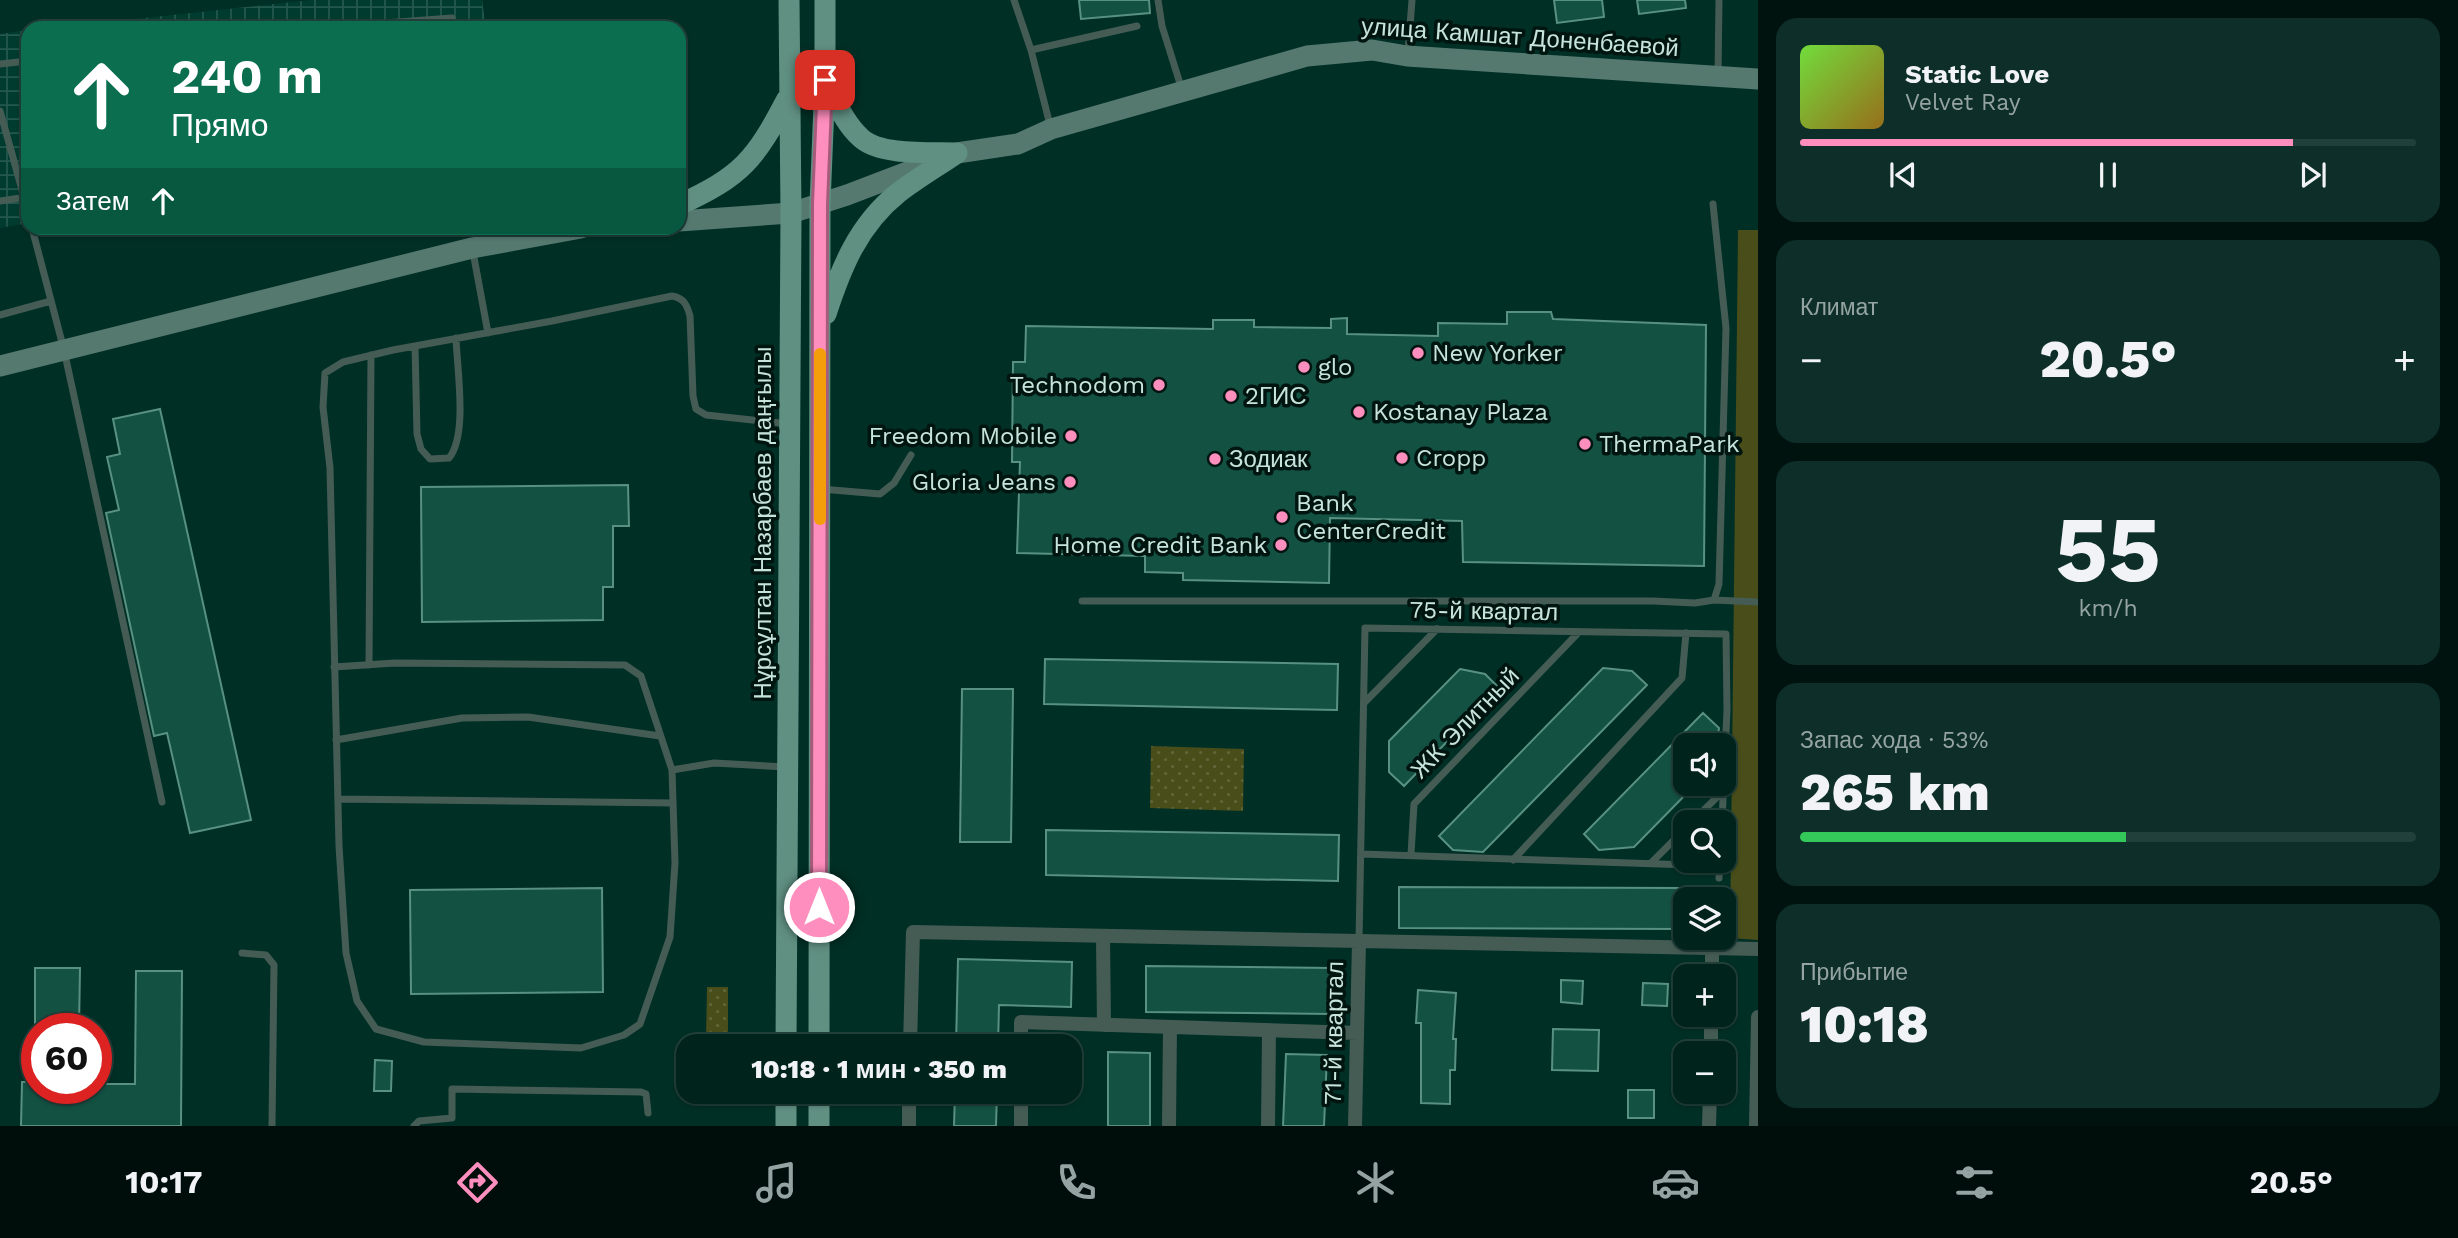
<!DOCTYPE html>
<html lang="ru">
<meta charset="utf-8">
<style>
:root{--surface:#00231c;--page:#0e2f29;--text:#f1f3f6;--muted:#95a4a3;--line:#22403b;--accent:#fe8ebd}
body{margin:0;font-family:"Work Sans",sans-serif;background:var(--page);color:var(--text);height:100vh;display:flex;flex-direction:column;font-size:26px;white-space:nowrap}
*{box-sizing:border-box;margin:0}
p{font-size:23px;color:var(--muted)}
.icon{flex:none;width:38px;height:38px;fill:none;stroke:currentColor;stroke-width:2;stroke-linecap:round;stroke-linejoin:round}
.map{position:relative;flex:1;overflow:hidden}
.drawer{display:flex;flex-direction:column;gap:18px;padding:18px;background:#00130f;width:700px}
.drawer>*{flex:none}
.banner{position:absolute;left:21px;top:21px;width:665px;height:214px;border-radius:21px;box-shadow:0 2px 5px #0004,0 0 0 2px var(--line);background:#0b6e4f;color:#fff;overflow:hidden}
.buttons{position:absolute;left:1673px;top:733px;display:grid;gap:14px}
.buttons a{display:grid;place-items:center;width:63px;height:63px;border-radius:14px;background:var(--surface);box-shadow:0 2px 5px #0004,0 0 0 2px var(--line);font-size:35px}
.speed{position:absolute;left:21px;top:1013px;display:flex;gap:14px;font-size:35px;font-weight:700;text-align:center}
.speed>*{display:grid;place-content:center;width:91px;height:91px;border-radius:50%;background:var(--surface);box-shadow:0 2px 5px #0004,0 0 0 2px var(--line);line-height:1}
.speed .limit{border:10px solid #d22;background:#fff;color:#111}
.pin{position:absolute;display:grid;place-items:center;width:60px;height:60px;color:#fff;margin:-30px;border-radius:14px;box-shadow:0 4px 10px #0006}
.me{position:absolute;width:77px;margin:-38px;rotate:0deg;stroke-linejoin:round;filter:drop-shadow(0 0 5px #0008)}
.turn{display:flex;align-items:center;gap:24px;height:147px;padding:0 35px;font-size:32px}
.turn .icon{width:91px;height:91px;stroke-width:2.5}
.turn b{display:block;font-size:49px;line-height:60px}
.then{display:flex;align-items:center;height:66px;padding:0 35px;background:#0003;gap:14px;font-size:26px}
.big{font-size:52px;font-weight:800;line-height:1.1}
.drawer .widget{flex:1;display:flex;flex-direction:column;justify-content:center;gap:10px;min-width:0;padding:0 24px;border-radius:21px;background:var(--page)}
.drawer .dial{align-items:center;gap:0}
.dial b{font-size:91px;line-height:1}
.song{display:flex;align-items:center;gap:21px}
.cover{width:84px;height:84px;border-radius:10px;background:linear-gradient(135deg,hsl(100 70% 55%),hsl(40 70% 35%))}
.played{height:7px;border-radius:4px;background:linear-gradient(90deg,var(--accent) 80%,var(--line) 80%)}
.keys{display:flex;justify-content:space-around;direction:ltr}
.heat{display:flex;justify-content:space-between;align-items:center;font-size:38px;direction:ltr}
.charge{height:10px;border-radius:5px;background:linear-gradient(90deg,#34c759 53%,var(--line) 0)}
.trip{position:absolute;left:676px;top:1034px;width:406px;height:70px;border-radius:21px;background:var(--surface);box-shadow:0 2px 5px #0004,0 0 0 2px var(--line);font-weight:800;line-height:70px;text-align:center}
.tabs{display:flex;height:112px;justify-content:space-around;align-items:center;background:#000e0b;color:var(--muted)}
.tabs .icon{width:49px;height:49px}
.tabs .on{color:var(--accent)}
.tabs b{font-size:32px;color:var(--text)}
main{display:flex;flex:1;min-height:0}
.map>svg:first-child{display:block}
.industrial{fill:url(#industrial-grid)}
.park{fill:url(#park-dots)}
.pitch{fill:#484d19}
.building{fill:#135143;stroke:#589181;stroke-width:2}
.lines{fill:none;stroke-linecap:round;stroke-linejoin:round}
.lane{stroke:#455c55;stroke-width:7}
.street{stroke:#455c55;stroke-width:14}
.secondary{stroke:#55796f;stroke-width:21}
.primary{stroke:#609082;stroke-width:21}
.route-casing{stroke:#a55c7b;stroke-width:18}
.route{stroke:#fe8ebd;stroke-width:12}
.slow{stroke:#f59e0b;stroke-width:12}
.poi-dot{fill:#fe8ebd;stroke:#00150f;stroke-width:2.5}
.labels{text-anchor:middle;stroke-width:7;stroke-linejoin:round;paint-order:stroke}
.street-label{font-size:24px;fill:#c7e4db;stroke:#00150f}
.poi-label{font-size:24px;fill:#c7e4db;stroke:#00150f;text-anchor:start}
</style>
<main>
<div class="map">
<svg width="1758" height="1126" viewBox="0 0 1758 1126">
<defs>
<pattern id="industrial-grid" width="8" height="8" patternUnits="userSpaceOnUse" patternTransform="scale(1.75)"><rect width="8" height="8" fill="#003b2f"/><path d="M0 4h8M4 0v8" fill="none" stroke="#24574d"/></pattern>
<pattern id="park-dots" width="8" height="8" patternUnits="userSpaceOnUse" patternTransform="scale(1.75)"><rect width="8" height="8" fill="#484d19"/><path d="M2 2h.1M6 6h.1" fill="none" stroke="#61663a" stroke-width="1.8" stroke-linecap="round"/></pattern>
</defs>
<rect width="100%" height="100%" fill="#002f25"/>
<!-- industrial -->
<path class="industrial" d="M312 0H482L486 28H51Z
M28 30V223L0 228V34Z"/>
<!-- park -->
<path class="park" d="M1151 746 1244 749 1243 811 1150 808Z
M707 987H728V1037H706Z"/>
<!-- pitch -->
<path class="pitch" d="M1738 230H1758V940L1730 938Z"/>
<!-- building -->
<path class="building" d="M1079 0H1149L1150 13 1081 19Z
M1554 0H1602L1604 17 1557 23Z
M1637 0H1685L1686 8 1639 14Z
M1507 312H1551L1553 319 1706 325 1704 566 1463 562 1462 521 1330 518 1329 583 1183 580V573L1145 572V556L1017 553 1020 462H1012L1013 362H1025L1026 326 1213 329V320H1254V327L1331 328V319L1347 318V334L1438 336V323L1507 324Z
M160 409 251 820 190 833 167 733 154 736 106 513 119 510 107 457 120 454 113 419Z
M628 485 629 526H613V587H603V620L422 622 421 487Z
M1045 659 1338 664 1337 710 1044 704Z
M1603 668 1632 671 1647 685 1483 852 1453 850 1439 836Z
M1460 669 1485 674 1499 688 1404 786 1389 772V741Z
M962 689H1013L1011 842H960Z
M1703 713 1719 728 1716 746H1685V784H1696L1634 847 1599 850 1584 834Z
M1046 830 1339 835 1338 881 1046 875Z
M1399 887 1685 888V929L1399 928Z
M602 888 603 992 411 994 410 890Z
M958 959 1072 962 1071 1007 999 1005 998 1046H956Z
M1146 966 1332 968V1014L1146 1012Z
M35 968H80L79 1029H35Z
M136 971H182L181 1126H21L22 1082H37V1088H96V1084H135Z
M1561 980 1583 981 1582 1004 1561 1002Z
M1643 983 1668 984 1667 1006 1642 1005Z
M1418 990 1456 993 1453 1039H1456L1455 1070H1450V1104L1421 1103V1023H1416Z
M1553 1029 1599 1030 1598 1071 1552 1070Z
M1108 1052 1150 1053V1126H1108Z
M1286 1054 1327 1055 1324 1126H1283Z
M375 1060 392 1061 391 1091H374Z
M1628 1090H1654V1118H1628Z
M955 1092H997L996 1126H954Z"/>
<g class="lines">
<!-- lane -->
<path class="lane" d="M1014 0 1031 50 1050 125
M1158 0 1162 26 1182 90
M319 28 452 18 453 28
M1031 50 1137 26
M1408 52 1412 0
M0 64 28 61
M1718 75 1719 0
M0 111 24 197
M0 201 27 197
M32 228 64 350 162 802
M473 252 488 333
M0 315 51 301
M415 346 417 434 421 449 430 459 449 458C468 435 457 369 456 338
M821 489 880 494 894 483 911 455
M1714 600 1758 602
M1082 601H1653L1695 603 1714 600 1719 584 1726 328 1713 204
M369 665 371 355
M334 667 395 663 625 665 641 676 672 770 675 863 670 937 640 1024 624 1035 581 1048 424 1042 376 1029 357 1001 346 953 339 846 330 468 323 407 325 373 343 362 393 350 552 321 672 296C684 298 687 305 690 316L693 396 696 409 706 415 789 424
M1364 703 1437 629
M336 740 462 718 528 717 660 736
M672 770 714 763 786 767
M338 799 673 803
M1692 822 1723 791
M1361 854 1720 866
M1411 854 1414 804 1578 633
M1513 860 1682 678 1686 633
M1651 863 1685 829
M1719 878 1720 861
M1359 940 1365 628 1726 634 1727 710 1722 822
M242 953 266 955 274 965 272 1126
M414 1126 419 1121 452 1118V1089L641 1092 646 1094 648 1113"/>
<!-- street -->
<path class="street" d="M1103 936 1104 1025
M1712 976V948
M910 1046 913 932 1758 949
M1021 1046V1022L1357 1033
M1711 1054V1015
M909 1126V1092
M1021 1126V1092
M1169 1126 1170 1027
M1268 1126 1269 1031
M1355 1126 1359 941
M1709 1126 1710 1092
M1756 1126 1758 1017"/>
<!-- secondary -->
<path class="secondary" d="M679 221 791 213 847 195 957 153 1018 144 1051 129 1307 56 1372 50 1407 56 1758 79
M0 366 472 248 581 228"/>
<!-- primary -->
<path class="primary" d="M826 82C836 101 844 123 861 138 880 156 932 152 957 153
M679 205C742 176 755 160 787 99
M826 314C841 268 858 225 898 193 916 179 938 166 957 153
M786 1046 791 213 789 0
M819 1046 820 204 825 80V0
M786 1126V1092
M819 1126V1092"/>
</g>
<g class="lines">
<!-- route casing -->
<g class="route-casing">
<path id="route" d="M819 907 820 204 825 80"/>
</g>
<!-- route -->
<use href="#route" class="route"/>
<!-- slow -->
<path class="slow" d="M820 519V354"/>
</g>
<!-- markers -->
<g class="poi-dot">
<circle cx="1418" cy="353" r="7"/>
<circle cx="1304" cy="367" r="7"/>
<circle cx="1159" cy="385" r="7"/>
<circle cx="1231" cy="396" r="7"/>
<circle cx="1359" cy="412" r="7"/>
<circle cx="1071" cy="436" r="7"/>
<circle cx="1585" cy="444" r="7"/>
<circle cx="1402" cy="458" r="7"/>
<circle cx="1215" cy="459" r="7"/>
<circle cx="1070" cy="482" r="7"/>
<circle cx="1282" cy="517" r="7"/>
<circle cx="1281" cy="545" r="7"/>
</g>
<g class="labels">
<!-- street labels -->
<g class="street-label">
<text transform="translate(1520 37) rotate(4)" y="8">улица Камшат Доненбаевой</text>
<text transform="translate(763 523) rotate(-90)" y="8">Нұрсұлтан Назарбаев даңғылы</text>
<text transform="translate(1484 611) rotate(1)" y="8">75-й квартал</text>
<text transform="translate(1465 723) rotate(-46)" y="8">ЖК Элитный</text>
<text transform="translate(1334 1033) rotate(-89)" y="8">71-й квартал</text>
</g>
<!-- poi labels -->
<g class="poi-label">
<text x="1432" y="361">New Yorker</text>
<text x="1318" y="375">glo</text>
<text x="1145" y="393" text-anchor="end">Technodom</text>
<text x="1245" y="404">2ГИС</text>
<text x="1373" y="420">Kostanay Plaza</text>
<text x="1057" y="444" text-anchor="end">Freedom Mobile</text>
<text x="1599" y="452">ThermaPark</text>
<text x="1416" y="466">Cropp</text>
<text x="1229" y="467">Зодиак</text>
<text x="1056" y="490" text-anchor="end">Gloria Jeans</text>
<text x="1296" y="511">Bank<tspan x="1296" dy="28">CenterCredit</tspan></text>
<text x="1267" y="553" text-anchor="end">Home Credit Bank</text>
</g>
</g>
</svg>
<div class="buttons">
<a><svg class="icon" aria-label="sound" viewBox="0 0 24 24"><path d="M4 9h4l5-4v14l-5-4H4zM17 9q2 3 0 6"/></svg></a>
<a><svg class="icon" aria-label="search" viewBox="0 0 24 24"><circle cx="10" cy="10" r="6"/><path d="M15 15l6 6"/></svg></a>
<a><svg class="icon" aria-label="layers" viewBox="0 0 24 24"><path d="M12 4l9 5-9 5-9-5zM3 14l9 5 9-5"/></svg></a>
<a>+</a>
<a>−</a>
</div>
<div class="speed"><div class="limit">60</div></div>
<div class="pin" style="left:825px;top:80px;background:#d93025"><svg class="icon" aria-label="arrive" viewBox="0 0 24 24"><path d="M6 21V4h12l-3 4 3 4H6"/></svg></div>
<svg class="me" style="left:819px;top:907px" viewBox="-20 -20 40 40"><circle r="17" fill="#fe8ebd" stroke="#fff" stroke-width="3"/><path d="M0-11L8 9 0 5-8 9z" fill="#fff"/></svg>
<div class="trip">10:18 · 1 мин · 350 m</div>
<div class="banner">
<div class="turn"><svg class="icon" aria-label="ahead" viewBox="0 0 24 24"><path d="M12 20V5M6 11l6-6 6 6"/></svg><div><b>240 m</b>Прямо</div></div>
<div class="then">Затем<svg class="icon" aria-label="ahead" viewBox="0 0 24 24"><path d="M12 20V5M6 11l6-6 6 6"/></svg></div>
</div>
</div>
<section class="drawer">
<div class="widget">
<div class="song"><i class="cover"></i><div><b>Static Love</b><p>Velvet Ray</p></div></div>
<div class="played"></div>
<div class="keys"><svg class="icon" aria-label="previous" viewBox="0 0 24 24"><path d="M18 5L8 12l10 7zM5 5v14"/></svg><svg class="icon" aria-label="pause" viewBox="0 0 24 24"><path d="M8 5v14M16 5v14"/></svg><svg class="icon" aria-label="next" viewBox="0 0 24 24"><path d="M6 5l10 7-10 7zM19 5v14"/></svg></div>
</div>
<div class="widget"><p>Климат</p>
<div class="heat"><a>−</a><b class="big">20.5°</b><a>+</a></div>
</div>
<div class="widget dial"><b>55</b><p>km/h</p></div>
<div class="widget"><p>Запас хода · 53%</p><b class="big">265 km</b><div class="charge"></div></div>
<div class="widget"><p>Прибытие</p><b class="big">10:18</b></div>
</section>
</main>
<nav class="tabs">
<b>10:17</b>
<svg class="icon on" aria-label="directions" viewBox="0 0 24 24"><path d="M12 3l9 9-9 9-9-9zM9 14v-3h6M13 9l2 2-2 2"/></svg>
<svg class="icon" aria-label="music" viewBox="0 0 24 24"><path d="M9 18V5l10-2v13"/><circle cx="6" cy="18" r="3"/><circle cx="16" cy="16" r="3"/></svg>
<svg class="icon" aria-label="phone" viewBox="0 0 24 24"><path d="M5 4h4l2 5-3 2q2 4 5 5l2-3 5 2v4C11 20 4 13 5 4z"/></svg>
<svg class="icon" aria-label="climate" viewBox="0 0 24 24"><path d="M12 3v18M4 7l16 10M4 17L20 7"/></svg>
<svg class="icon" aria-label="car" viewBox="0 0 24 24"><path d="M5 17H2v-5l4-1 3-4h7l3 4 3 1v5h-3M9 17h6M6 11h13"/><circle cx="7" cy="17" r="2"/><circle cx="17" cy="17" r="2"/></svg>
<svg class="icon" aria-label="filters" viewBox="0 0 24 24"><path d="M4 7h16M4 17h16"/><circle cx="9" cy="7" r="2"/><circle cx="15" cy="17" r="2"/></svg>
<b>20.5°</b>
</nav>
